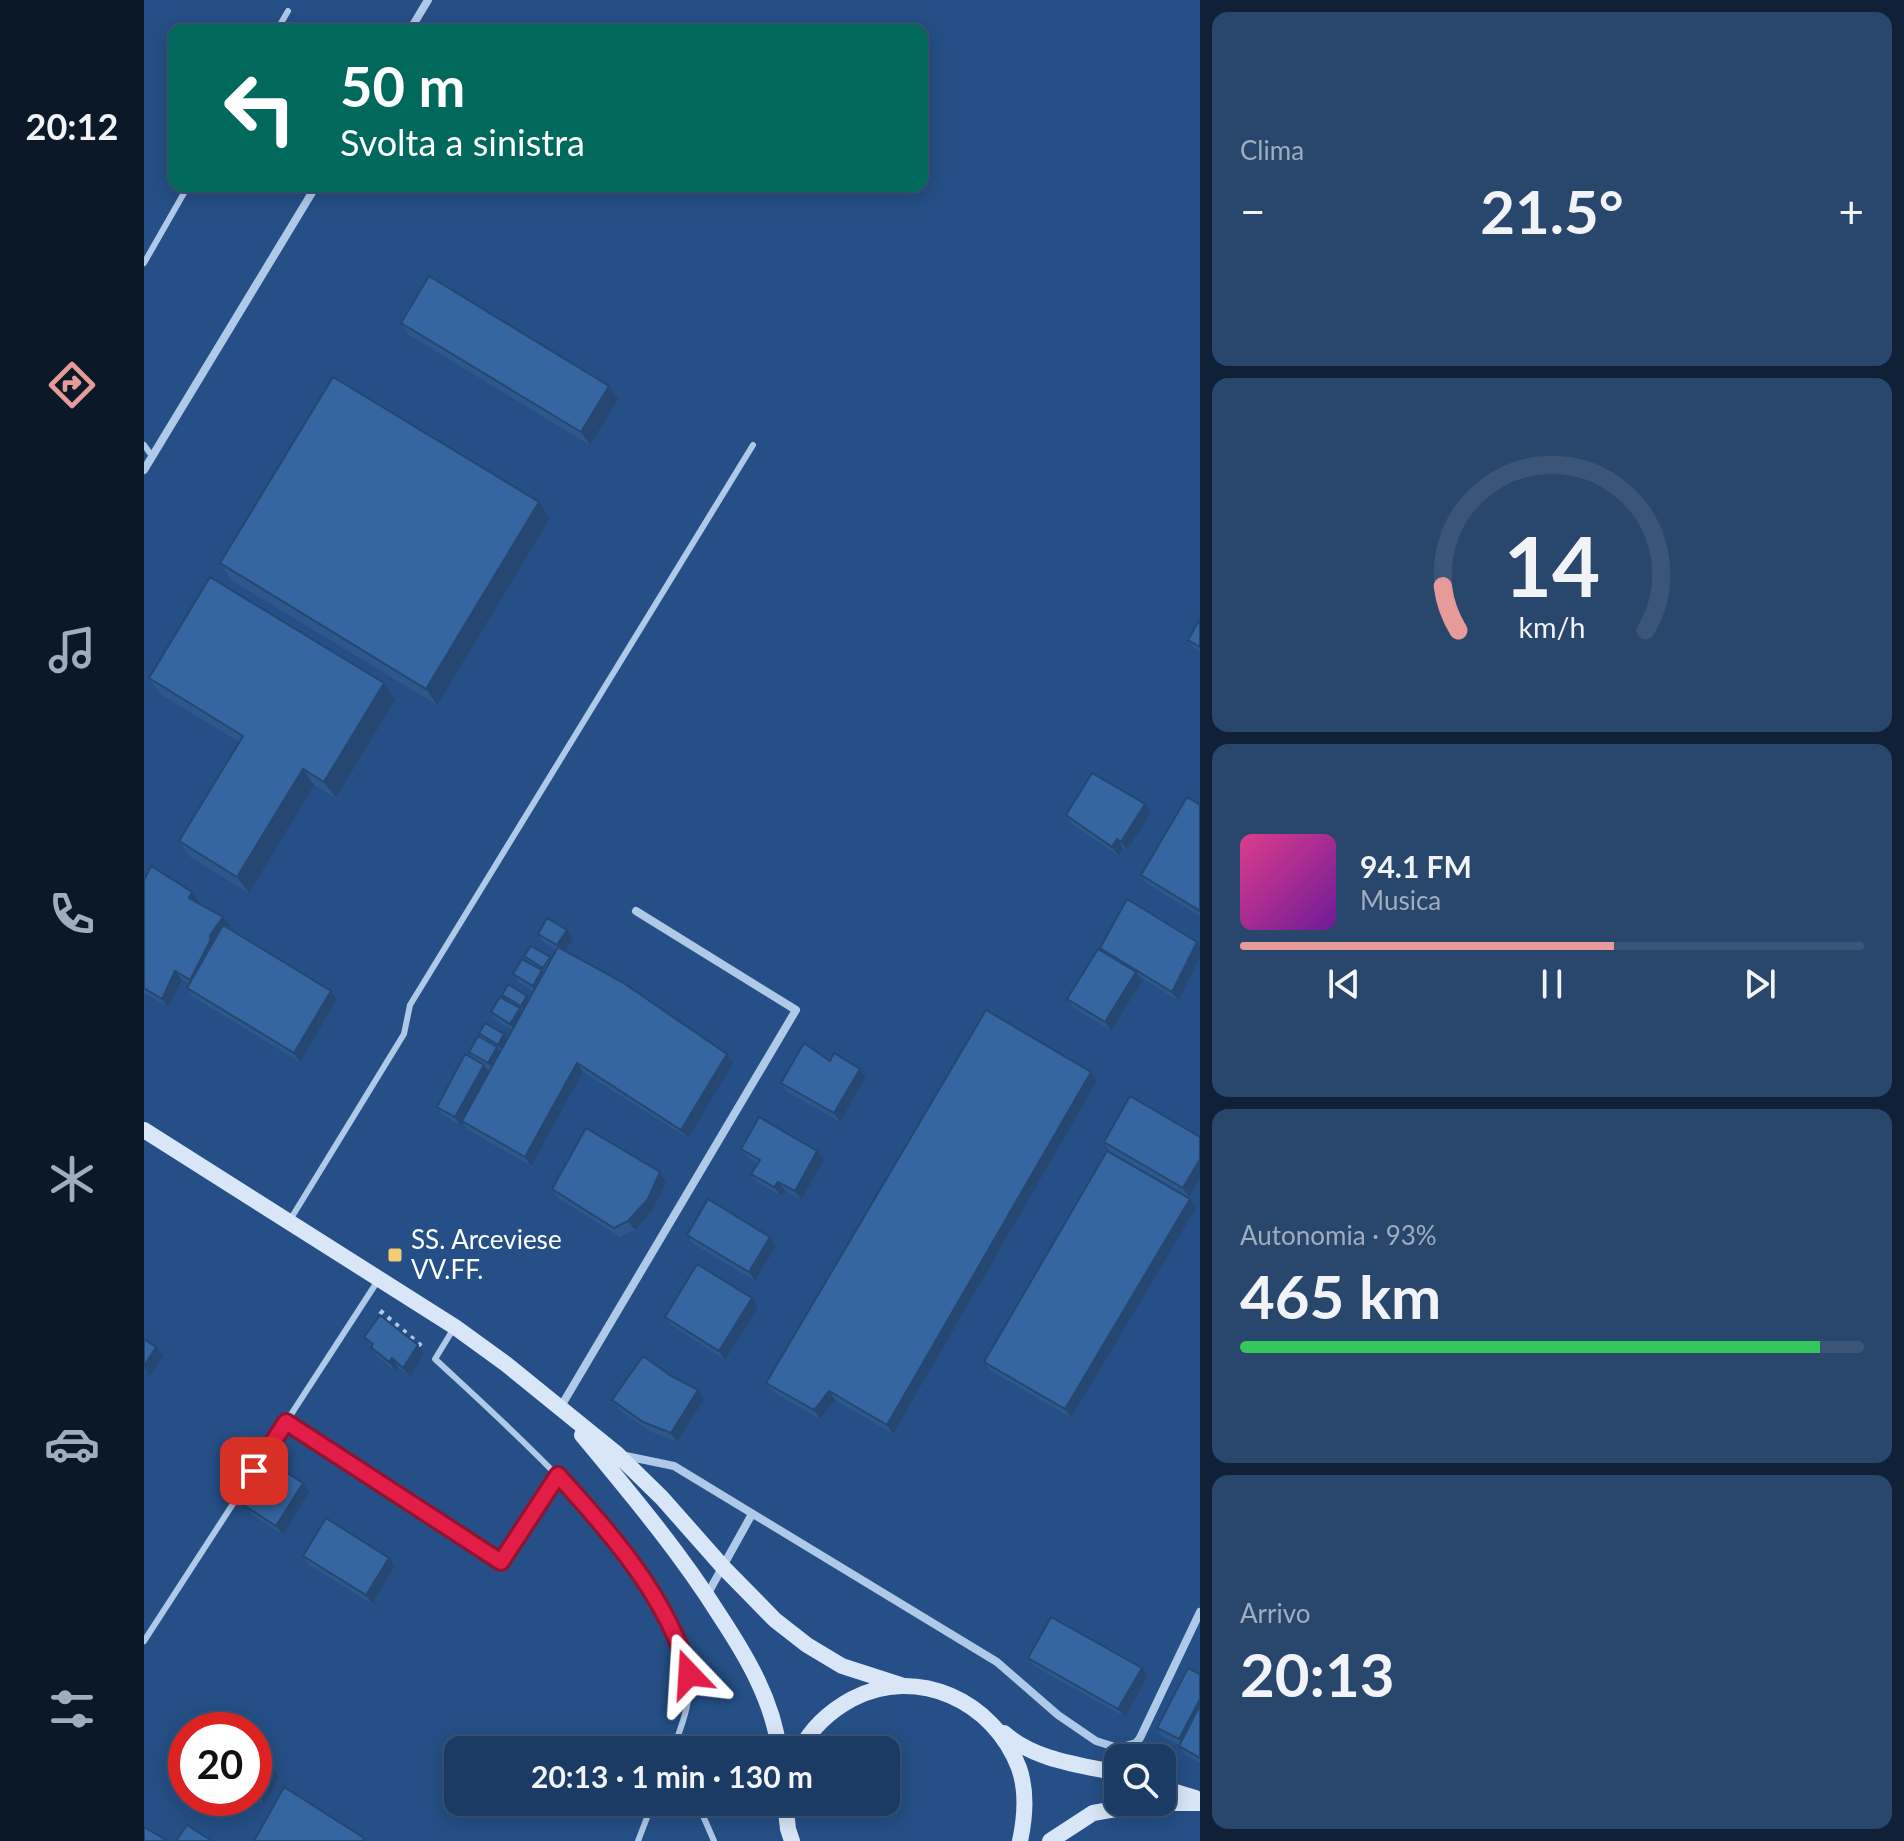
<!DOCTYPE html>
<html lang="it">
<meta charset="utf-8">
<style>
:root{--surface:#1c3b64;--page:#29466d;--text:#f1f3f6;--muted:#a0adbf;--line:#3a5578;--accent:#e69b98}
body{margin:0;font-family:Lato,sans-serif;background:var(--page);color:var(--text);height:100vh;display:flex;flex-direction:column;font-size:30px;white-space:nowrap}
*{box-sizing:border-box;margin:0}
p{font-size:26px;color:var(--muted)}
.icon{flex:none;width:44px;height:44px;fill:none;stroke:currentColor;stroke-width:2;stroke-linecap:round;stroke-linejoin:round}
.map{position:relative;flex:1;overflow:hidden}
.details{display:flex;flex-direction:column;gap:12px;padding:12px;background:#0f2037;width:704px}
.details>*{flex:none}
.guide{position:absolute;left:24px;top:24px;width:760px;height:168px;border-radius:16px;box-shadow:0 4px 20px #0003,0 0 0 2px var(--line);background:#00695c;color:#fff;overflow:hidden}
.fabs{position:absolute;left:960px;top:1744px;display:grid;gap:16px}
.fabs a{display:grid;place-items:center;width:72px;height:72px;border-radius:16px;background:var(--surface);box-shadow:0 4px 20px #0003,0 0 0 2px var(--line);font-size:40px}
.speed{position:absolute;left:24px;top:1712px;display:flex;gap:16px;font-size:40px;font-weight:700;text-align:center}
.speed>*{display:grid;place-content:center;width:104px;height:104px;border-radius:50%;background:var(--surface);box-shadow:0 4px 20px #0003,0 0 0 2px var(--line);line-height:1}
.speed .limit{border:12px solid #d22;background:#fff;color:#111}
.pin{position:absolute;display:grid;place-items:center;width:68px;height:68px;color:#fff;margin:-34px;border-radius:16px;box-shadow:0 4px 12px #0006}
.me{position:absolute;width:88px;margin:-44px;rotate:340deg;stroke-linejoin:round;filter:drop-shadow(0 0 6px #0008)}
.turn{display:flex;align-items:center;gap:28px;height:168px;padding:0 40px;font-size:36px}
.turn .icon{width:104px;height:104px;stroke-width:2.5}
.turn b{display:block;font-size:56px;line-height:68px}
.big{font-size:60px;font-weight:700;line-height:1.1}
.details .tile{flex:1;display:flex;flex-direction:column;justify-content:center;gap:12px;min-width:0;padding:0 28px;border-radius:16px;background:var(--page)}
.details .dial{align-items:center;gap:0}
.dial svg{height:208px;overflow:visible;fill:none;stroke:var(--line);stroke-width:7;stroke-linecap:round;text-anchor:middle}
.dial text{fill:var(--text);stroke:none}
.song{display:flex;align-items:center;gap:24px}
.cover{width:96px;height:96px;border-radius:12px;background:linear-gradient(135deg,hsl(330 70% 55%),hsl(280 70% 35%))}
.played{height:8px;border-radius:4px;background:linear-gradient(90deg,var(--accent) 60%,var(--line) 60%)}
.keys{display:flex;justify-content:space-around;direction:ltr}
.heat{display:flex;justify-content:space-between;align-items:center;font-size:44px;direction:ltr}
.charge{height:12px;border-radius:6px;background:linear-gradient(90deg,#34c759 93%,var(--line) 0)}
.trip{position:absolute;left:300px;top:1736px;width:456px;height:80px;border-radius:16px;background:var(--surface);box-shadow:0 4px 20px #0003,0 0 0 2px var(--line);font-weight:700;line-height:80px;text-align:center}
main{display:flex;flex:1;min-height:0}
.dock{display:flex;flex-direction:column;width:144px;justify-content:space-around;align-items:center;background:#0b1828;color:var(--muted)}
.dock .icon{width:56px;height:56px}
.dock .current{color:var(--accent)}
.dock b{font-size:36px;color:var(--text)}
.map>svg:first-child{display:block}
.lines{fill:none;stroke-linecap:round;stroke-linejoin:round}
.path{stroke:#afc9e8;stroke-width:5;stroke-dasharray:4 6;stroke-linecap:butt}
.lane{stroke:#afc9e8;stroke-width:6}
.street{stroke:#afc9e8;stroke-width:8}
.secondary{stroke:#d9e6f7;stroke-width:16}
.wall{fill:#2e588b}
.shaded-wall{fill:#254771}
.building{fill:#3566a2;stroke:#254771;stroke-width:2}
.route-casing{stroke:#92132f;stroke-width:20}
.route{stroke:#e11d48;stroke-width:14}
.poi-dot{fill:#f2cd73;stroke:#254f86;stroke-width:3}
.labels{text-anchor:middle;stroke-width:8;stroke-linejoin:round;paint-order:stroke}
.poi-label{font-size:26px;fill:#fff;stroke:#254f86;text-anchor:start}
</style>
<main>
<nav class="dock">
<b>20:12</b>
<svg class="icon current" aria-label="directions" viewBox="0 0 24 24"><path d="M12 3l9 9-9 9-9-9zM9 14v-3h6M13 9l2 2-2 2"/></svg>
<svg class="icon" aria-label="music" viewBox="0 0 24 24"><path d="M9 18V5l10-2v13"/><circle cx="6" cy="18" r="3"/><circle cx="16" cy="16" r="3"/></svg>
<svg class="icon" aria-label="phone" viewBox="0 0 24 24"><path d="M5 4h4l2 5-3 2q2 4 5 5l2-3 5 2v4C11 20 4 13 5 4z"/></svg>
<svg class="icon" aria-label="climate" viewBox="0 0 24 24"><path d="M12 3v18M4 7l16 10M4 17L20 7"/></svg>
<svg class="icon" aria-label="car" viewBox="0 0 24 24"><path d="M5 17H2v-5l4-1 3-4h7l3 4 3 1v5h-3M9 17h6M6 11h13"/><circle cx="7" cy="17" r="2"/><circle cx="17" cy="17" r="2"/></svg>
<svg class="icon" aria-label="filters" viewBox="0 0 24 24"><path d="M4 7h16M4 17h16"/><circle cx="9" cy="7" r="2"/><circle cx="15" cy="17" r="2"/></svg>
</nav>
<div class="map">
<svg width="1056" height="1841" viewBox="0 0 1056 1841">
<rect width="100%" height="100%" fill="#254f86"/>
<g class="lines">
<!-- path -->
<path class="path" d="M236 1311 277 1346"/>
<!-- lane -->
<path class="lane" d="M133 30 144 11
M0 263 44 186
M0 445 8 456
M146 1220 260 1034 266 1005 609 445
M310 1328 291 1359C373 1435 458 1509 515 1607 527 1627 541 1649 545 1673 549 1698 537 1727 529 1750
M142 1422 357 1562 414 1475
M0 1641 233 1282
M553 1802 570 1841
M494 1841 509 1802"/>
<!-- street -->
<path class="street" d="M266 30 284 0
M0 470 172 186
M416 1408 652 1010 492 911
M477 1455 530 1466 853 1662 914 1715 952 1741 974 1748 992 1743 996 1738 1056 1612
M563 1595 608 1514"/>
<!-- secondary -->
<path class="secondary" d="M0 1130 311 1327 362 1364 473 1454 518 1498 579 1567 631 1620 663 1645 698 1666 757 1685
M438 1435C486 1493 535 1551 576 1616 603 1657 629 1701 635 1750
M860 1733C890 1760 936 1765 974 1773
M656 1750C668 1727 686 1711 708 1699 773 1665 850 1701 875 1768 883 1791 881 1818 876 1841
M1018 1788 1051 1798
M641 1802 644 1829 648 1841
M906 1841 949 1813 989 1806 1029 1803H1056"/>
</g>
<!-- wall -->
<path class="wall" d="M257 323 474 399 446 445 265 335Z
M395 502 406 518 293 705 87 580 76 563Z
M1056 619V652L1050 648 1044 640Z
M5 678 240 683 251 700 192 798 170 785 105 893 46 857 35 841 95 742 16 694Z
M1056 805V916L1003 884 997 875Z
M1007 813 983 850 979 848 975 856 928 824 922 815Z
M0 880 54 900 53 902 86 926 84 929 187 991 193 999 156 1062 49 997 43 988 45 984 38 980 24 1007 0 993Z
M394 934 429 939 421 951 589 1063 544 1138 439 1072 387 1166 324 1130 319 1123 317 1126 299 1115 293 1107 330 1059 325 1052 339 1039 335 1033 360 1034 363 1038 368 1030 353 1021 347 1012 361 999 358 995 383 996 385 999 389 991 375 983 369 974 385 963 380 956 407 959 412 950 400 943Z
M1053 942 1056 946V957L1034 1001 995 976 998 981 967 1031 930 1008 923 999 960 953 956 948Z
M722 1077 696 1122 643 1092 637 1083Z
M953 1081 749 1434 691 1400 676 1419 629 1392 622 1383Z
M986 1096 1045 1197 966 1151 960 1142Z
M597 1149 680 1160 657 1200 641 1190 637 1196 613 1182 607 1174 614 1164 603 1157Z
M516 1172 522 1181 510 1208 491 1230 476 1237 414 1198 408 1189Z
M1052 1208 927 1418 846 1370 840 1362Z
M543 1235 626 1237 632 1246 611 1281 549 1244Z
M608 1298 614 1307 581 1360 527 1325 521 1317Z
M220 1337 274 1345 280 1353 266 1377 254 1367 251 1371 233 1356Z
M560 1399 533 1442 505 1431 475 1409 468 1400Z
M159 1483 165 1492 139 1535 107 1514 101 1506Z
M159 1556 245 1558 251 1566 228 1604 165 1565Z
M884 1658 1004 1676 981 1717 890 1666Z
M1056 1674V1763L1041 1755 1035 1745 1019 1737 1013 1728Z
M110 1757 135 1777 120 1804 109 1798Z"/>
<!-- shaded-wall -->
<path class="shaded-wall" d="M465 386 474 399 446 445 437 432Z
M395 502 406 518 293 705 282 689Z
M240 683 251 700 192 798 180 782Z
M159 769 170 785 105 893 93 877Z
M1001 804 1007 813 983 850 977 842Z
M973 839 979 848 975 856 968 847Z
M48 892 54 900 51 906 45 898Z
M79 917 86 926 72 944 52 988 46 980 66 935Z
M423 930 429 939 419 954 413 945Z
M1053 942 1056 946V957L1034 1001 1028 992Z
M398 970 404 979 395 995 389 986Z
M31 971 38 980 24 1007 18 999Z
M992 972 998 981 967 1031 961 1022Z
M187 991 193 999 156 1062 150 1053Z
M383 996 390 1005 383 1015 377 1006Z
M376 1008 382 1017 372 1033 366 1024Z
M360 1034 366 1043 360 1054 354 1045Z
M353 1047 359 1056 350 1072 344 1063Z
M583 1054 589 1063 544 1138 537 1130Z
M433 1063 439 1072 387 1166 381 1157Z
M340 1065 346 1073 317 1126 311 1117Z
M716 1069 722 1077 696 1122 690 1113Z
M947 1072 953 1081 749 1434 743 1425Z
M673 1151 680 1160 657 1200 651 1191Z
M1056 1159V1178L1045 1197 1039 1188Z
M516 1172 522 1181 510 1208 491 1230 484 1221Z
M634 1182 641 1190 637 1196 630 1187Z
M1046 1199 1052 1208 927 1418 921 1409Z
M626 1237 632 1246 611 1281 605 1272Z
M608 1298 614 1307 581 1360 575 1351Z
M274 1345 280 1353 266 1377 259 1368Z
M12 1347 19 1355 6 1376 0 1366Z
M248 1358 254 1367 251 1371 245 1362Z
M554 1390 560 1399 533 1442 527 1433Z
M685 1391 691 1400 676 1419 670 1410Z
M159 1483 165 1492 139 1535 132 1526Z
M245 1558 251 1566 228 1604 222 1595Z
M998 1668 1004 1676 981 1717 974 1709Z
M1056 1699V1720L1041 1748 1035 1739Z
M129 1768 135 1777 120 1804 114 1795Z"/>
<!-- building -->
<path class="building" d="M285 276 465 386 437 432 257 323Z
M189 377 395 502 282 689 76 563Z
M66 577 240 683 180 782 159 769 93 877 35 841 99 736 5 678Z
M1056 619V647L1044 640Z
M948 773 1001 804 977 842 973 839 968 847 922 815Z
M1043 797 1056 805V911L997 875Z
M7 866 48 892 45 898 79 917 66 935V941L46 980 31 971 18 999 0 988V880Z
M983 899 1053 942 1028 992 956 948Z
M403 918 423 930 413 945 394 934Z
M79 925 187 991 150 1053 43 988Z
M387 946 406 957 399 968 380 956Z
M414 947 478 982 583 1054 537 1130 433 1063 381 1157 318 1121Z
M954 949 992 972 961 1022 923 999Z
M378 959 398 970 389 986 369 974Z
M364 984 383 996 377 1006 358 995Z
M356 997 376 1008 366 1024 347 1012Z
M842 1010 947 1072 743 1425 685 1391 670 1410 622 1383Z
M341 1023 360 1034 354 1045 335 1033Z
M334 1036 353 1047 344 1063 325 1052Z
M660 1043 686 1061 690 1053 716 1069 690 1113 637 1083Z
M321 1054 340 1065 311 1117 293 1107Z
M986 1096 1056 1137V1159L1039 1188 960 1142Z
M615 1117 673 1151 651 1191 634 1182 630 1187 607 1174 616 1160 597 1149Z
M442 1128 516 1172 504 1199 484 1221 470 1228 408 1189Z
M963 1151 1046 1199 921 1409 840 1362Z
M564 1199 626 1237 605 1272 543 1235Z
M553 1264 608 1298 575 1351 521 1317Z
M236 1315 274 1345 259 1368 248 1358 245 1362 227 1347 229 1344 220 1337Z
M0 1339 12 1347 0 1366Z
M499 1356 527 1376 554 1390 527 1433 499 1422 468 1400Z
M129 1464 159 1483 132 1526 101 1506Z
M182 1518 245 1558 222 1595 159 1556Z
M907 1617 998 1668 974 1709 884 1658Z
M1044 1668 1056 1674V1699L1035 1739 1013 1728Z
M1056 1705V1758L1035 1746Z
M110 1757 129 1768 114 1795 110 1793Z
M140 1787 220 1838 219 1841H110Z
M43 1825 68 1841H32Z
M0 1827 24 1841H0Z"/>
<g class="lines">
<!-- route casing -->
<g class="route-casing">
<path id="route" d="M110 1471 142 1422 357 1562 414 1475C467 1534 523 1596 545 1674"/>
</g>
<!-- route -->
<use href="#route" class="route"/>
</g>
<!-- markers -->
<rect class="poi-dot" x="243" y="1247" width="16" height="16" rx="4"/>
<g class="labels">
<!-- poi labels -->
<g class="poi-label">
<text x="267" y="1249">SS. Arceviese<tspan x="267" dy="30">VV.FF.</tspan></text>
</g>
</g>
</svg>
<div class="fabs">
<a><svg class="icon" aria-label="search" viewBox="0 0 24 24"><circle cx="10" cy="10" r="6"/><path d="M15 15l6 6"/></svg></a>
</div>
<div class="speed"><div class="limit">20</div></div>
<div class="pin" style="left:110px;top:1471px;background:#d93025"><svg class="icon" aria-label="arrive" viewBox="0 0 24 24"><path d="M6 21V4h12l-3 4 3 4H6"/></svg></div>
<svg class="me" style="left:545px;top:1674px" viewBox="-20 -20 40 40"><path d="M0-17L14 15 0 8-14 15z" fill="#e11d48" stroke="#fff" stroke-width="4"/></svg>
<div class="trip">20:13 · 1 min · 130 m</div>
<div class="guide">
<div class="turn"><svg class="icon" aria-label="left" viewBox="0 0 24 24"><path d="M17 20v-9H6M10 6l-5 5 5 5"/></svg><div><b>50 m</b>Svolta a sinistra</div></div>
</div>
</div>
<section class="details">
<div class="tile"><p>Clima</p>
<div class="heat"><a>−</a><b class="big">21.5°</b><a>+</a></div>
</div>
<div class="tile dial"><svg viewBox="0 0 100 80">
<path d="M14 69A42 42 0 1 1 86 69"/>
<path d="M14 69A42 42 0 0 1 8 52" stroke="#e69b98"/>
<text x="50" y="56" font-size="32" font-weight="700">14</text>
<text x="50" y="72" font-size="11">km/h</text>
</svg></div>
<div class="tile">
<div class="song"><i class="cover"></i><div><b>94.1 FM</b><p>Musica</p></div></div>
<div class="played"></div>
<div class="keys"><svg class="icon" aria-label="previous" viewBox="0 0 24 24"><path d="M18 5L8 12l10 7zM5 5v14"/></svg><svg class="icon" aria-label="pause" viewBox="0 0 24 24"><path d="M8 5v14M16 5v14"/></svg><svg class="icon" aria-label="next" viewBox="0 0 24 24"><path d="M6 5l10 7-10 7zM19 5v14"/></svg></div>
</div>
<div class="tile"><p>Autonomia · 93%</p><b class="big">465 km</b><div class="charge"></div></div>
<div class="tile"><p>Arrivo</p><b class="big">20:13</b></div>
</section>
</main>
